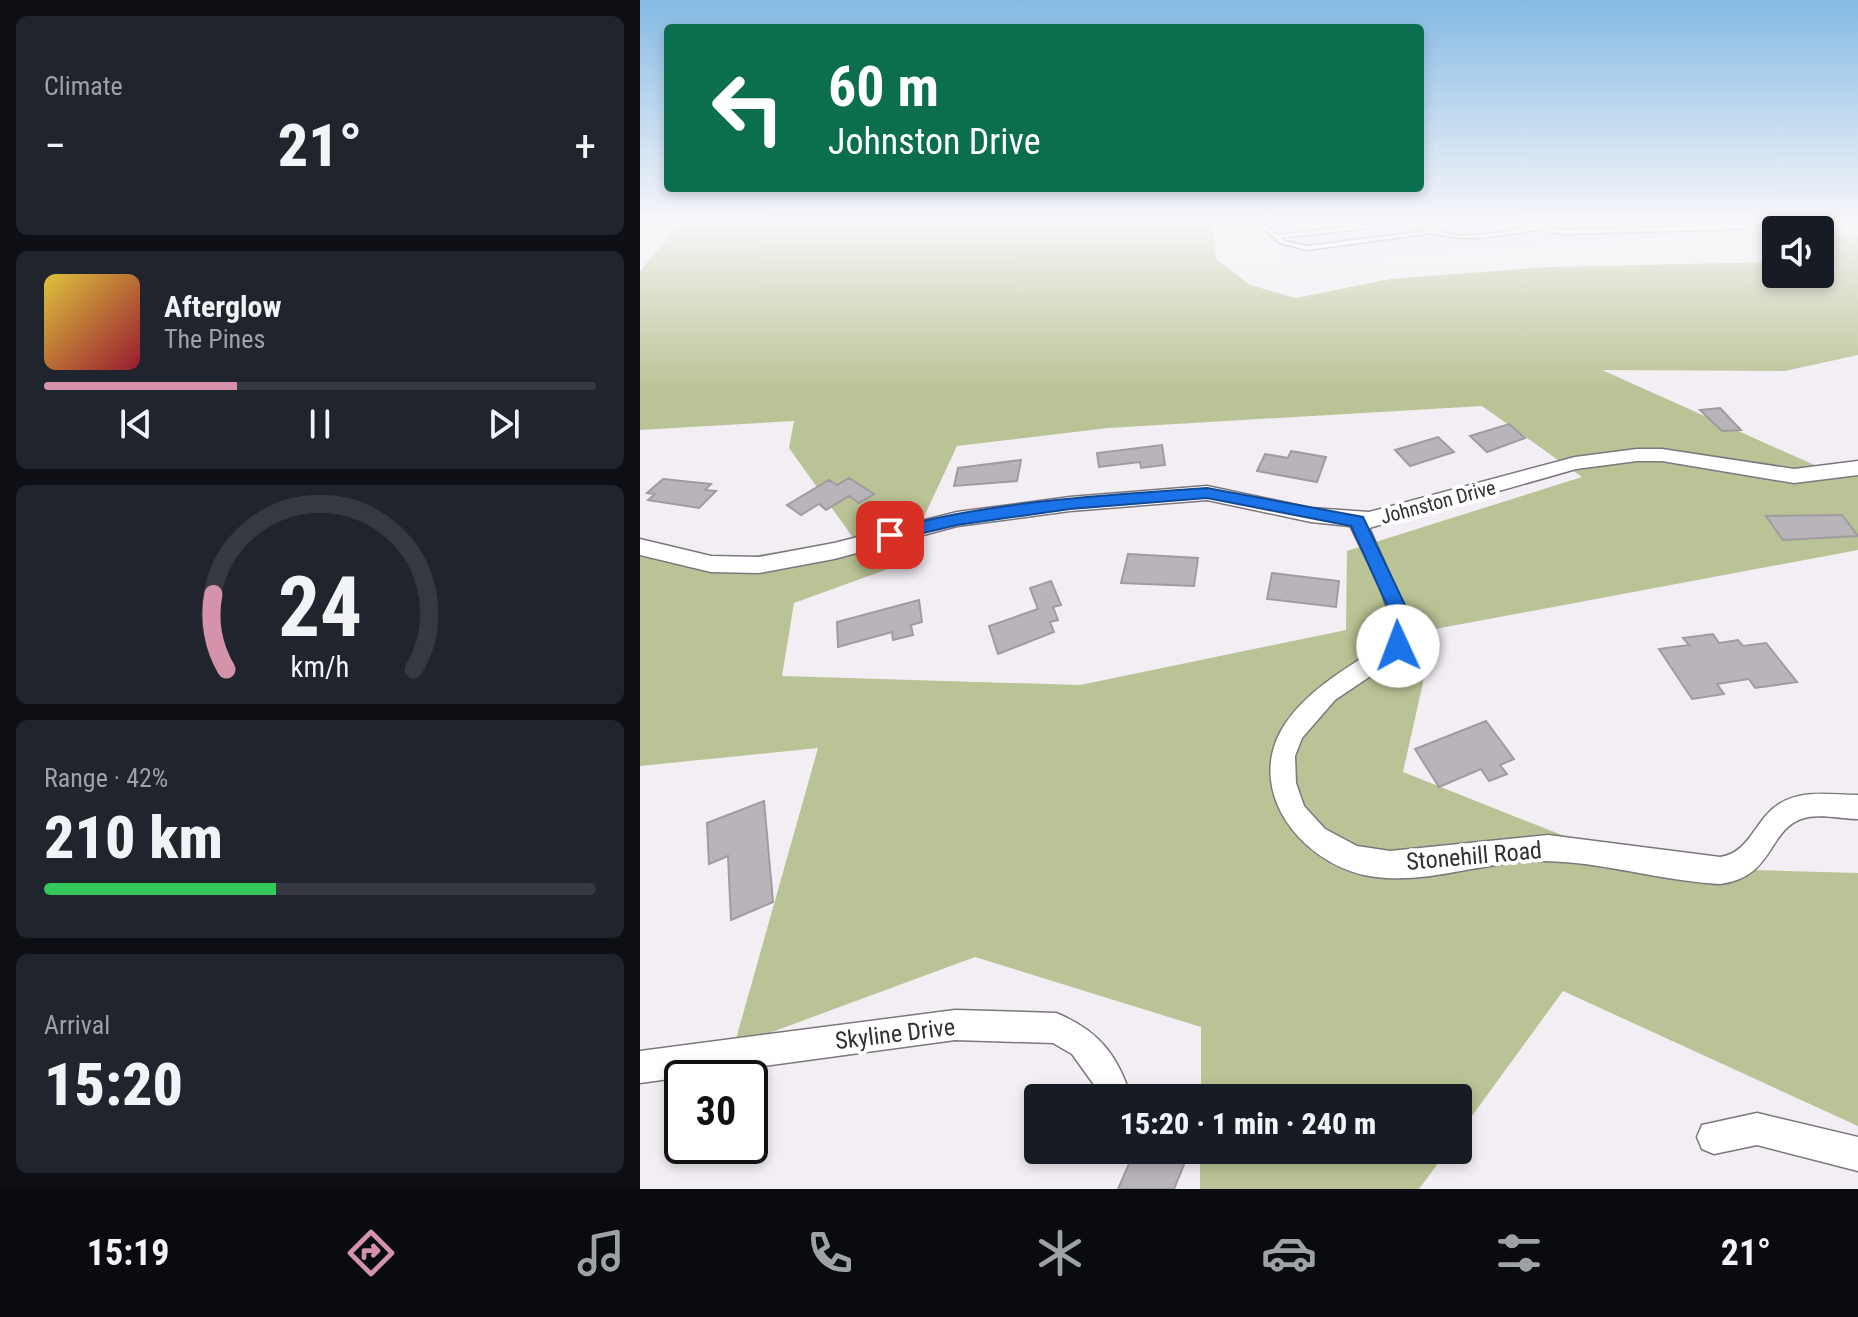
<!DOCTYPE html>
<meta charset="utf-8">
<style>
:root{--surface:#171b24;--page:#20242c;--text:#f1f3f6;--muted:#9ea1a6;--line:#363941;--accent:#d493aa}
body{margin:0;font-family:"Roboto Condensed",sans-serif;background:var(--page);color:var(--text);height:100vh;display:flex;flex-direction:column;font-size:30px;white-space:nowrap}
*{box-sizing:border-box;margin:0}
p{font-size:26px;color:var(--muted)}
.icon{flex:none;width:44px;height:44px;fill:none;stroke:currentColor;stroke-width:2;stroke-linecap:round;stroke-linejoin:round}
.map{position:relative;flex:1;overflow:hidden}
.panel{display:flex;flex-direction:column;gap:16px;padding:16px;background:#0d0f14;width:640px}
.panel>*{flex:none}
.top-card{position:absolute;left:24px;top:24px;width:760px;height:168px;border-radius:8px;box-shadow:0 4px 12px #0003;background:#0b6e4f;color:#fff;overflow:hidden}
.fabs{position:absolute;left:1122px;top:216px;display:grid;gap:16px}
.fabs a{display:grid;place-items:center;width:72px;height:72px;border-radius:8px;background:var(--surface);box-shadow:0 4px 12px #0003;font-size:40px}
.speed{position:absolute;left:24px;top:1060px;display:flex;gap:16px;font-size:40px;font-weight:700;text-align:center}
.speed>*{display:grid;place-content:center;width:104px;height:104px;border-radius:50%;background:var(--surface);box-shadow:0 4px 12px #0003;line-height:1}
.speed .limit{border:4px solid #111;border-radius:12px;background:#fff;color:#111}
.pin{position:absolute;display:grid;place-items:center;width:68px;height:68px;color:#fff;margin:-34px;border-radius:16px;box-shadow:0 4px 12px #0006}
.me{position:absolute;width:88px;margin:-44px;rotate:358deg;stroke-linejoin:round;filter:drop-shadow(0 0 6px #0008)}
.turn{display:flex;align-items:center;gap:28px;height:168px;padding:0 32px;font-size:36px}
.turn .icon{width:104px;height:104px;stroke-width:2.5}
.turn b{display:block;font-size:56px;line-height:68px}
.big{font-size:60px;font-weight:800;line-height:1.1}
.panel .card{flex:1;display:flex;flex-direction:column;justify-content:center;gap:12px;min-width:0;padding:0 28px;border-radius:12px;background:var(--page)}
.panel .dial{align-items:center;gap:0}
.dial svg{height:208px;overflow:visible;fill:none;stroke:var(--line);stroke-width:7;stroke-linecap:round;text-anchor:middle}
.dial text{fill:var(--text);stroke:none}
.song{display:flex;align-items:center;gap:24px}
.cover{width:96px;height:96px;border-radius:12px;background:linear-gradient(135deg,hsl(50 70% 55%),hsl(350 70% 35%))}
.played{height:8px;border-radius:4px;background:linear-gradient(90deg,var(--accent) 35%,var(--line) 35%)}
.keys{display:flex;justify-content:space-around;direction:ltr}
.heat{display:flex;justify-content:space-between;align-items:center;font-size:44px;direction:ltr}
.charge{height:12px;border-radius:6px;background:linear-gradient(90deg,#34c759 42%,var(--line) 0)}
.trip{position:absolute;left:384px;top:1084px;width:448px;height:80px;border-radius:8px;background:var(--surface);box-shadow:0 4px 12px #0003;font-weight:800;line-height:80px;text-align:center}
.dock{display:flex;height:128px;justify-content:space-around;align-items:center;background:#090b0e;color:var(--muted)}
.dock .icon{width:56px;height:56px}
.dock .active{color:var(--accent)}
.dock b{font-size:36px;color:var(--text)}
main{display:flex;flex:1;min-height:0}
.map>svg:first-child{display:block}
.commercial{fill:#ebe1f6}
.green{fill:#bac395;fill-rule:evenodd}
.building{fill:#b8b4ba;stroke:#9f9ba0;stroke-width:2}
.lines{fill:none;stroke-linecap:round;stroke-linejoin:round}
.service-casing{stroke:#7b777c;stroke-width:3}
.minor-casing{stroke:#7b777c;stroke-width:3}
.tertiary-casing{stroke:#7b777c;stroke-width:3}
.service{fill:#fff;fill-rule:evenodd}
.minor{fill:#fff;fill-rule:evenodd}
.tertiary{fill:#fff;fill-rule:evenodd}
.route{fill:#1a73e8;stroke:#114b97;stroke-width:2}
.labels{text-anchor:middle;stroke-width:8;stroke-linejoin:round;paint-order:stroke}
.street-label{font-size:20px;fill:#323033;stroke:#fff}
.near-street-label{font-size:24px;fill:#323033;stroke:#fff}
</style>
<main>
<section class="panel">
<div class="card"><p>Climate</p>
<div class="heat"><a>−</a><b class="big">21°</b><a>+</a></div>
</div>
<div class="card">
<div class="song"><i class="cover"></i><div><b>Afterglow</b><p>The Pines</p></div></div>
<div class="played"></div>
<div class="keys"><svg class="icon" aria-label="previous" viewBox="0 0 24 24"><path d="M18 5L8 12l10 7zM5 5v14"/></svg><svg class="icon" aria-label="pause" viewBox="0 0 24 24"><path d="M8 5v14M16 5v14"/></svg><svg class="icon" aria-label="next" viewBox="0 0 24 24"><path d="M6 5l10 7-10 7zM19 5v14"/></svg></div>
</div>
<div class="card dial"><svg viewBox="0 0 100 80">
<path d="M14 69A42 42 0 1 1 86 69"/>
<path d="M14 69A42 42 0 0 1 9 40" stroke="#d493aa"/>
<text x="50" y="56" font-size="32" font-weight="700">24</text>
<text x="50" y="72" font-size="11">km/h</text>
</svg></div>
<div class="card"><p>Range · 42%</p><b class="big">210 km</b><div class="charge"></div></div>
<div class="card"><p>Arrival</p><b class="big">15:20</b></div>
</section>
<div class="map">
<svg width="1218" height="1189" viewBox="0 0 1218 1189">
<rect width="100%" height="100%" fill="#f2eef4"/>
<!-- commercial -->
<path class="commercial" d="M621 224H1154L1107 231 651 263Z"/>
<!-- green -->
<path class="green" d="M5 224H573L576 259 610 285 656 298 750 279 908 267 1136 262V274H1180V245L1199 237 1218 236V355L1145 371 962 370 1181 468 1218 460V550L795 629 763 772 1002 867 1218 873V1126L923 991 818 1135V1098H561V1027L335 957 94 1046 178 748 0 766V544L93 559 214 539 149 448 154 421 0 430V271L33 231ZM842 406 942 477 707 551 706 630 440 685 142 676 154 603 262 564 317 446 468 428Z
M560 1150H808L779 1189H560Z"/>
<!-- building -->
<path class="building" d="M1080 408 1101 430 1082 431 1060 410Z
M869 424 885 438 847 452 830 436Z
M798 437 814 452 770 466 755 450Z
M522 445 525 465 501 468 500 462 459 467 457 453Z
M651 451 686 457 677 482 617 471 625 454 648 458Z
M381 460 377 481 314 486 318 468Z
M209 478 234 494 219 503 209 496 186 510 179 504 161 515 147 505 189 480 197 485Z
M23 479 71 484 65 490 76 491 59 508 8 500 15 494 7 493Z
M1202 515 1218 536 1143 540 1126 516Z
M488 554 558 558 554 586 481 583Z
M632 573 699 581 696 607 627 599Z
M411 581 421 605 413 607 418 620 410 622 414 632 358 654 349 626 398 609 390 588Z
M279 600 282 622 271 625 273 635 253 640 252 632 198 647 197 622Z
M1073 634 1079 643 1098 640 1103 646 1126 643 1157 682 1115 688 1109 679 1077 684 1084 694 1052 699 1019 649 1049 645 1043 638Z
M846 721 874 759 860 765 867 774 849 781 841 769 799 787 775 749Z
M124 801 133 902 91 920 88 856 69 864 67 823Z
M495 1150H550L534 1189H478Z"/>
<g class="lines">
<!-- service casing -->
<g class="service-casing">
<path id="service" d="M618 224H624L637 235 733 224H746L743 226 641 238 644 241 667 246 787 231 778 224C788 225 797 232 808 234 838 239 870 230 899 226L898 224H903L912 229 924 230 1125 224 1101 229 924 234 910 232 904 229C866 234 829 244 792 233L667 250 640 243Z"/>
</g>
<!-- minor casing -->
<g class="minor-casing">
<path id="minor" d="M717 515 726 521 773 626 766 652 695 700 662 738 655 756 656 783 664 806 685 829 717 846 750 851 908 835 1080 857C1110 853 1115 819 1139 804 1163 789 1191 795 1218 795V819C1200 819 1178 813 1161 819 1127 832 1134 877 1080 884 1021 881 964 862 905 861 845 859 785 888 724 875 659 860 603 788 645 724 670 687 712 665 749 641 757 608 722 553 708 521Z
M315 1010 416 1013C458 1030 478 1055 491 1098H459L455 1086 432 1054 413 1043 315 1040 0 1083V1051Z
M1117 1113 1218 1137V1171L1117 1145 1074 1154 1062 1149 1057 1137 1062 1125Z"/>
</g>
<!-- tertiary casing -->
<g class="tertiary-casing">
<path id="tertiary" d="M997 449H1022L1154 469 1218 461V475L1154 483 1022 461H997L936 469 729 528 671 522 567 500 430 511 317 526 194 559 119 573 71 572 0 555V539L71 556 119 557 194 543 317 512 430 497 567 486 671 508 729 512 935 457Z"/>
</g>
<!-- service -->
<use href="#service" class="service"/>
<!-- minor -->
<use href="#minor" class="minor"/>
<!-- tertiary -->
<use href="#tertiary" class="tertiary"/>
</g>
<!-- sky -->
<linearGradient id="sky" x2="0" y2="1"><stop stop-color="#84bae4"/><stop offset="0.57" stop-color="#f9f7fa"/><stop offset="1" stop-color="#f9f7fa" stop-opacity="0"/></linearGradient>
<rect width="1218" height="390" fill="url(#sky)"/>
<!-- route -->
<path class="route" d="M567 488 723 517 765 605 772 626 765 651H751L749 646 753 626 747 605 711 526 567 498 430 509 317 525 250 541 242 535 244 531C349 501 459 496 567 488Z"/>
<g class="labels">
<!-- street labels -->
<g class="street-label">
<text transform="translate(798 502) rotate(-15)" y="7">Johnston Drive</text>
</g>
<!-- near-street labels -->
<g class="near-street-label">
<text transform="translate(834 856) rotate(-5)" y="8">Stonehill Road</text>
<text transform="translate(255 1034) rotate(-7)" y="8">Skyline Drive</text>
</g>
</g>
</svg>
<div class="fabs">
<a><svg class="icon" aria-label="sound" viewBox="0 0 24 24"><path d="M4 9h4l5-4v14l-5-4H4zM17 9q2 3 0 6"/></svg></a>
</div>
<div class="speed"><div class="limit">30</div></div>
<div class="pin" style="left:250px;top:535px;background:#d93025"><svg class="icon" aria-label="arrive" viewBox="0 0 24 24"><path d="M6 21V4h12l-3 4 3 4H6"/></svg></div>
<svg class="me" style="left:758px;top:646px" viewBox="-20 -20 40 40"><circle r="19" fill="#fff"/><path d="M0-13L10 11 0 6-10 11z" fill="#1a73e8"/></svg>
<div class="trip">15:20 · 1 min · 240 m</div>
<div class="top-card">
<div class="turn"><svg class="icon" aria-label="left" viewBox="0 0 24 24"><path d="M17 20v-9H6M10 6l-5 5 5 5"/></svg><div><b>60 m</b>Johnston Drive</div></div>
</div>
</div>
</main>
<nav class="dock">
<b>15:19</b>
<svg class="icon active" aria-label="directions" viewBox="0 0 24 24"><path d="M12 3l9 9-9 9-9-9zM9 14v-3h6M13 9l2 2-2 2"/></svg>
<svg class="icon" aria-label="music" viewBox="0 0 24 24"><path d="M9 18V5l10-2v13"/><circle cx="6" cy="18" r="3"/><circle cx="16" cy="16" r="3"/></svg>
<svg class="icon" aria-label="phone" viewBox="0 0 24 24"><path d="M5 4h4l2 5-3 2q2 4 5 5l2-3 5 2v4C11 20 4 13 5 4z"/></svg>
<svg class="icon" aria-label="climate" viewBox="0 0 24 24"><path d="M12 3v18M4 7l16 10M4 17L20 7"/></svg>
<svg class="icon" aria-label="car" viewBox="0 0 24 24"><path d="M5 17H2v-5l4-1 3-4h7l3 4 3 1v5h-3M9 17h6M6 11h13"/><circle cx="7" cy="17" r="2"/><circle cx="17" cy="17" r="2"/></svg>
<svg class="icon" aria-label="filters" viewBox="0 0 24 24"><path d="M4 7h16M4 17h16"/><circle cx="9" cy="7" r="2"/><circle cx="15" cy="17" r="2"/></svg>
<b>21°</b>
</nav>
